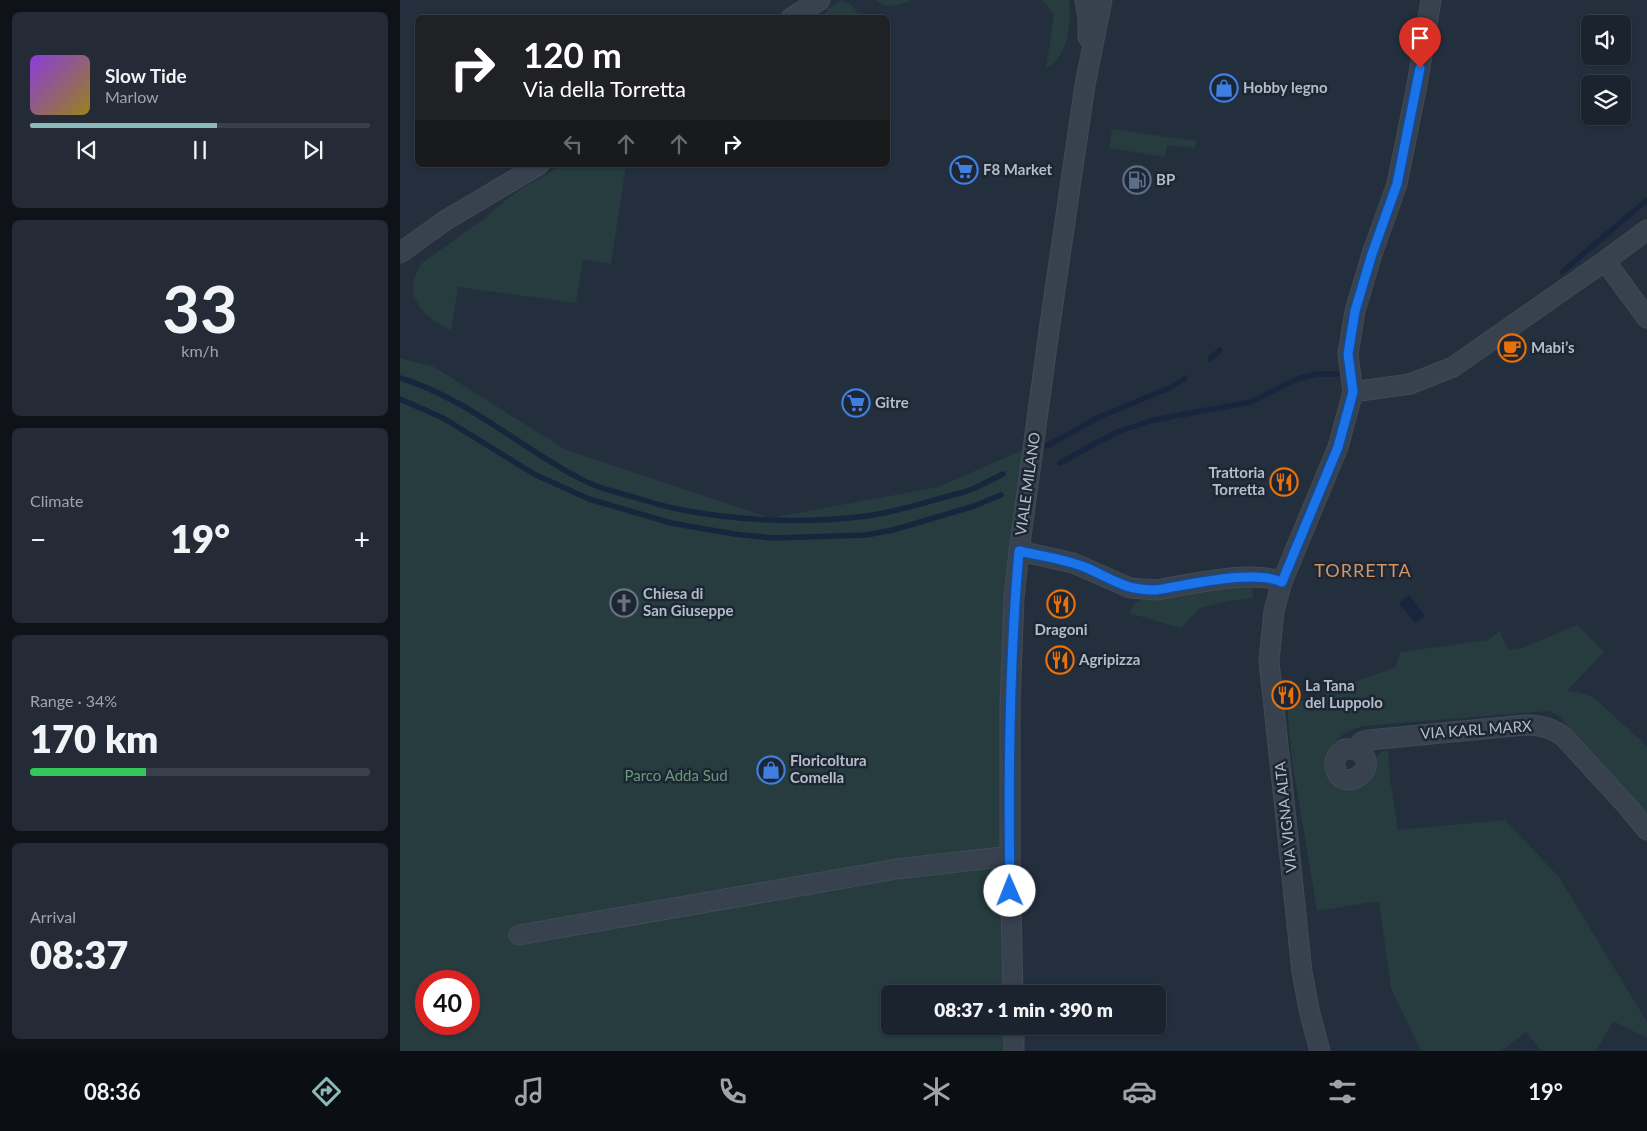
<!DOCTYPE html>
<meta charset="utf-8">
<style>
:root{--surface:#1b232e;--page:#242b36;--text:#f1f3f6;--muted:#a0a4aa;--line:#39404a;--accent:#8bbbb9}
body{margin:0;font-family:Lato,sans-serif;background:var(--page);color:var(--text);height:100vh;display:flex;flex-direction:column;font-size:19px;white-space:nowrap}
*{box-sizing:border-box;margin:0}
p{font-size:16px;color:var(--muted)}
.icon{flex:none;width:28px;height:28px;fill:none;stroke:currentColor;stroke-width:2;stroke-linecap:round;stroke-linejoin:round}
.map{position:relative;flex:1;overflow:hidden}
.details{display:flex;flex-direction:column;gap:12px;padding:12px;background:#0f1319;width:400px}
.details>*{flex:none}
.banner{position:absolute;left:15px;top:15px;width:475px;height:152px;border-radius:8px;box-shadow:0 1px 4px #0004,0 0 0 1px var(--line);background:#202124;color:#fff;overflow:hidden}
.buttons{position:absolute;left:1181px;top:15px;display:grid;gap:10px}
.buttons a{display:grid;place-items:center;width:50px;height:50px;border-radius:8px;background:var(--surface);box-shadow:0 1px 4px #0004,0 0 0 1px var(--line);font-size:25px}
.speed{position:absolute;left:15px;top:970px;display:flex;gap:10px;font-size:25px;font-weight:700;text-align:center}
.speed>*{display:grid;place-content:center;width:65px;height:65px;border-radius:50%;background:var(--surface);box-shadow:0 1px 4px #0004,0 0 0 1px var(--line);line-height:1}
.speed .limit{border:8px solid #d22;background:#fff;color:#111}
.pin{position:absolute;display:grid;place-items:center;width:42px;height:42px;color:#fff;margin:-51px -21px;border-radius:50% 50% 50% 0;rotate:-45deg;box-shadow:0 0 5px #0007}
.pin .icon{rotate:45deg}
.me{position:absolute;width:55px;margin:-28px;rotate:359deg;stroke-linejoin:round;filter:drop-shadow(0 0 4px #0008)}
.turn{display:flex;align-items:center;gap:18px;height:105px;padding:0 25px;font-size:22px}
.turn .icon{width:65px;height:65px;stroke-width:2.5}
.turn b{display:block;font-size:35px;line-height:42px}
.lanes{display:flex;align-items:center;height:48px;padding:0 25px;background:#0003;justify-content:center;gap:25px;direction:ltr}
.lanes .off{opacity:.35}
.big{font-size:38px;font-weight:800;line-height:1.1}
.details .tile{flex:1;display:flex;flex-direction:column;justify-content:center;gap:8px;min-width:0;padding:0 18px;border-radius:8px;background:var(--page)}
.details .dial{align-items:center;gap:0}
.dial b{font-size:65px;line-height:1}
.song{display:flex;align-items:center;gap:15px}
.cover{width:60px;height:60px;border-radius:8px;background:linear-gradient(135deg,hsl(270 70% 55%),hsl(50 70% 35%))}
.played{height:5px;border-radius:2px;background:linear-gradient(90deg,var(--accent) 55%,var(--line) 55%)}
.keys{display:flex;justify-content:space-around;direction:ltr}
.heat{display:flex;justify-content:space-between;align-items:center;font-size:28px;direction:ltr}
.charge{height:8px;border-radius:4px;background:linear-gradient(90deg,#34c759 34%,var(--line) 0)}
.trip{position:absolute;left:481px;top:985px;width:285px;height:50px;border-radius:8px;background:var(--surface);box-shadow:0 1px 4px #0004,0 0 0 1px var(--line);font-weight:800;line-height:50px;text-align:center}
.dock{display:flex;height:80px;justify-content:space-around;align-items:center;background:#0b0e12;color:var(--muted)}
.dock .icon{width:35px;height:35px}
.dock .active{color:var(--accent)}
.dock b{font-size:22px;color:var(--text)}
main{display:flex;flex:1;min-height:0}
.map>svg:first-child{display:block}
.green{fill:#263c3f;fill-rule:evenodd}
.water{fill:#17263c}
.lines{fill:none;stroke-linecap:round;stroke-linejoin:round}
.stream{stroke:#17263c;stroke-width:5.5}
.minor-casing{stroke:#414a57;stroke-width:21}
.minor{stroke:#38414e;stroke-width:19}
.route-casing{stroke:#114b97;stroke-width:12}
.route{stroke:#1a73e8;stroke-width:9}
.labels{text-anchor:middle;stroke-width:5;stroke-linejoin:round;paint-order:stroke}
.poi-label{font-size:15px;font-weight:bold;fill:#b4bcc9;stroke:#1d2633;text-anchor:start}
.street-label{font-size:15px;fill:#b4bcc9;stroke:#1d2633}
.park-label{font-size:15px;fill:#6b9a76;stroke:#1d2633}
.quarter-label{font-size:18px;letter-spacing:1px;fill:#d59563;stroke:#1d2633}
</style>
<main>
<section class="details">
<div class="tile">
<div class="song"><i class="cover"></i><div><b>Slow Tide</b><p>Marlow</p></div></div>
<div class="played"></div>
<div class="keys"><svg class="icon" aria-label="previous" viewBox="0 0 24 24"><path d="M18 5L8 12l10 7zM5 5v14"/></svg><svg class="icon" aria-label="pause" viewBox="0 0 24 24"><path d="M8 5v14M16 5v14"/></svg><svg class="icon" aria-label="next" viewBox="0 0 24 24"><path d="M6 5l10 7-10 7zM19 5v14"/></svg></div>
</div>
<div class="tile dial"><b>33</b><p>km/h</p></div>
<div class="tile"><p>Climate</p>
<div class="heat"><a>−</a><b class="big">19°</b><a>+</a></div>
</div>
<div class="tile"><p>Range · 34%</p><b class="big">170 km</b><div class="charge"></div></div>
<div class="tile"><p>Arrival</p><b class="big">08:37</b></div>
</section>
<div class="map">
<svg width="1247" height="1051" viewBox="0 0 1247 1051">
<rect width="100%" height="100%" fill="#242f3e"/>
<!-- green -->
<path class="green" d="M476 0H511C499 6 486 10 476 0Z
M642 0H669C671 25 669 55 646 69L654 14Z
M441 1C451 3 456 8 459 17H423L429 8Z
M712 129 796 141 795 148 767 145 765 157 709 148Z
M163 165H226L211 264 183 259 176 303 58 287 51 330C22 316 0 295 22 263L88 216C109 194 137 180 163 165Z
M0 358 34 367 166 450 370 518 538 487 625 449 603 664 600 851 604 994H490V1026H604L605 1051H0ZM26 981H69V1024H26Z
M852 584 853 598 828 601 800 608 781 628 729 613 734 604 741 600 837 585Z
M1177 625 1204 652 1167 691 1178 692 1193 697 1247 746V816L1158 715 1148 711 963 726C943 732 934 739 926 758L951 788C956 787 962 786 967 783 978 773 969 752 988 750L990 778 998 830 1105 820 1159 877 1247 1022V1038L1213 1021 1196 1051H1141L1126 1032 1101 1051H1021L991 988 979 901 917 911 892 760 887 703 915 699 935 691V689L996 667 1000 652 1088 640 1100 631 1108 650 1123 648Z"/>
<!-- water -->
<path class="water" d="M1009 595 1025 616 1015 623 999 603Z"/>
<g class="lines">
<!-- stream -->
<path class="stream" d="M1162 272 1247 200
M810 359 820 350
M0 378C66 398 117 445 177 477 194 487 212 491 230 496 246 501 262 506 278 509 337 521 406 524 466 516 499 512 532 500 564 492L575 488 603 474
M0 399 43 418 134 474 189 499 271 523 334 534 373 538 466 535 493 530 574 506 601 495
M647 446 701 416 772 387 785 378
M660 463 698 442 720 431 753 420 851 402 897 379 916 374H938"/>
<!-- minor casing -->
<g class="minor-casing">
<path id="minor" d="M685 0 688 18V37
M391 18 420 0
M0 253 46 220 139 165
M1205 261 1247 318
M953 392 1010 384 1053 367 1205 261 1247 230
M619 551 673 563 730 588 756 590C789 585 852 569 882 582
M955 749C988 766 939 799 935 765 934 758 939 753 944 749H955L962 742 968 740 1126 725C1141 725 1151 728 1163 736L1228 807 1247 830
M119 935 497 869 610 856
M613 994 610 856V704L614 598 619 551 649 331 685 85 702 0
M614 1026V1051
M920 1051 910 1014 902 972 885 810 869 661 874 611 882 582 938 447 953 392 948 354 955 311 972 254 997 184 1017 85 1031 0"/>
</g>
<!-- minor -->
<use href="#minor" class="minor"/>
</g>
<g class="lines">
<!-- route casing -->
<g class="route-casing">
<path id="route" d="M610 891C608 778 609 664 619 551 641 556 666 559 687 568 714 580 724 590 756 590 789 585 852 569 882 582L938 447 953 392 948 354 955 311 972 254 997 184 1020 68"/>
</g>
<!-- route -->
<use href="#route" class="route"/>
</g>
<!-- icons -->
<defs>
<g id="shop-ring" transform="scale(1.4375)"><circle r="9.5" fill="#1d2633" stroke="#3f7fe0" stroke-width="1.5"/><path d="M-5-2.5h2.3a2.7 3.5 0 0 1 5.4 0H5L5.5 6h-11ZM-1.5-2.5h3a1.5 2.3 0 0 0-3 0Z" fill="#3f7fe0"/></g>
<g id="supermarket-ring" transform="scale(1.4375)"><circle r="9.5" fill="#1d2633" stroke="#3f7fe0" stroke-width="1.5"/><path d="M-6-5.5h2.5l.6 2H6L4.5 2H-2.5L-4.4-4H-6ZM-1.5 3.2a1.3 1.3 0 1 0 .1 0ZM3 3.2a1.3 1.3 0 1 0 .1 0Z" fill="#3f7fe0"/></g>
<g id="fuel-ring" transform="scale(1.4375)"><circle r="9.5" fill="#1d2633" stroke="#5c6f8a" stroke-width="1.5"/><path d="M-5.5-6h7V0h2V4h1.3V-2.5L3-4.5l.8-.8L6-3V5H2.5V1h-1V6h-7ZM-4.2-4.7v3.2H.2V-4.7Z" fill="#5c6f8a"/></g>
<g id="cafe-ring" transform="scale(1.4375)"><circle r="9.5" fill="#1d2633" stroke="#e8710a" stroke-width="1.5"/><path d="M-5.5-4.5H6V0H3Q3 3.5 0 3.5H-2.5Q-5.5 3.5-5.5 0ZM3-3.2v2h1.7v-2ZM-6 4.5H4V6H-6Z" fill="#e8710a"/></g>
<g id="restaurant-ring" transform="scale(1.4375)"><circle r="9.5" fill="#1d2633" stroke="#e8710a" stroke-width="1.5"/><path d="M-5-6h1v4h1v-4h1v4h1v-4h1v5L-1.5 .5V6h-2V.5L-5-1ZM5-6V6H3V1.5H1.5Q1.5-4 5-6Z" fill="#e8710a"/></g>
<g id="church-ring" transform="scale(1.4375)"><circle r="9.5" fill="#1d2633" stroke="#6b7280" stroke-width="1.5"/><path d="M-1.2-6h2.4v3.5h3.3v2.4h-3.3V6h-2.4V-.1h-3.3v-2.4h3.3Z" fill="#6b7280"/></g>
</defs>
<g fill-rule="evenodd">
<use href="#shop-ring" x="824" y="88"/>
<use href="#supermarket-ring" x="564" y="170"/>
<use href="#fuel-ring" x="737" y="180"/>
<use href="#cafe-ring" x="1112" y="348"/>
<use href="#supermarket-ring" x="456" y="403"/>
<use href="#restaurant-ring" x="884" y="482"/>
<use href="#church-ring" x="224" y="603"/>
<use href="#restaurant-ring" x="661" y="604"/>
<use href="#restaurant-ring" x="660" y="660"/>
<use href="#restaurant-ring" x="886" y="695"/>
<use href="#shop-ring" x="371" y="770"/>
</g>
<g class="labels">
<!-- poi labels -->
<g class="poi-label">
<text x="843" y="93">Hobby legno</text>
<text x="583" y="175">F8 Market</text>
<text x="756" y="185">BP</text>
<text x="1131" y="353">Mabi’s</text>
<text x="475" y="408">Gitre</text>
<text x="865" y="478" text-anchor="end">Trattoria<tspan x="865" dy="17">Torretta</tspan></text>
<text x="243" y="599">Chiesa di<tspan x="243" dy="17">San Giuseppe</tspan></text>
<text x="661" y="635" text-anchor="middle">Dragoni</text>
<text x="679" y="665">Agripizza</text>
<text x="905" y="691">La Tana<tspan x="905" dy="17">del Luppolo</tspan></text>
<text x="390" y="766">Floricoltura<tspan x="390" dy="17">Comella</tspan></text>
</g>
<!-- street labels -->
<g class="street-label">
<text transform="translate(628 484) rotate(-82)" y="5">VIALE MILANO</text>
<text transform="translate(1076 730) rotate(-4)" y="5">VIA KARL MARX</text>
<text transform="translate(886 817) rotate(-96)" y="5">VIA VIGNA ALTA</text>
</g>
<!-- park labels -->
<g class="park-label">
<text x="276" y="781">Parco Adda Sud</text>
</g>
<!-- quarter labels -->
<g class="quarter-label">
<text x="963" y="577">TORRETTA</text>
</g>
</g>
</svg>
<div class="buttons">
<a><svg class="icon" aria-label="sound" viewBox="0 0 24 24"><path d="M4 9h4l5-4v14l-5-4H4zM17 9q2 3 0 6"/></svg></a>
<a><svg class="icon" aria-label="layers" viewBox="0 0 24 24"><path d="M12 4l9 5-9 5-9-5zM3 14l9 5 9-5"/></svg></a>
</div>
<div class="speed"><div class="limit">40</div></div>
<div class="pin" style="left:1020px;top:68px;background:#d93025"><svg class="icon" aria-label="arrive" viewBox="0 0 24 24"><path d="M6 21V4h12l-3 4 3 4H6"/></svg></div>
<svg class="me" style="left:610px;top:891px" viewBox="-20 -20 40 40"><circle r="19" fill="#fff"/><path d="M0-13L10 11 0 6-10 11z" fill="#1a73e8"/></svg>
<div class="trip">08:37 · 1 min · 390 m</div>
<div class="banner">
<div class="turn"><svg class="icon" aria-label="right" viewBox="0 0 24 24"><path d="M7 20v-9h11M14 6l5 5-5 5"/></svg><div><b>120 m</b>Via della Torretta</div></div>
<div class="lanes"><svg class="icon off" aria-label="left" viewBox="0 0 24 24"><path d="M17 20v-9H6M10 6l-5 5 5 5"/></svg><svg class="icon off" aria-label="ahead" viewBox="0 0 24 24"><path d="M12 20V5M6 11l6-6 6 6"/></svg><svg class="icon off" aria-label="ahead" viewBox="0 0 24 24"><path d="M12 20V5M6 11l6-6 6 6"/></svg><svg class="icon" aria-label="right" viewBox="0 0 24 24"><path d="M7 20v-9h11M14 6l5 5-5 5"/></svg></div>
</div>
</div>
</main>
<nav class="dock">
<b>08:36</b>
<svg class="icon active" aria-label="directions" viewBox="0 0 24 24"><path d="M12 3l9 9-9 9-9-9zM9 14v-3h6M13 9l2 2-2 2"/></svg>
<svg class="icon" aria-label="music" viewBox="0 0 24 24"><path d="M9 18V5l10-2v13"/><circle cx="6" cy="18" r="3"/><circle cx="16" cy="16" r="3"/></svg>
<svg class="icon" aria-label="phone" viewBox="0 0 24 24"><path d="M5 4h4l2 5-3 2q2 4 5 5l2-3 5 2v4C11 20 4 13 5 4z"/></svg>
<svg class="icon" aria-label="climate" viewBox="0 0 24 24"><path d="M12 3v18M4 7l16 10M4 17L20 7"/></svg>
<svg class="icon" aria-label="car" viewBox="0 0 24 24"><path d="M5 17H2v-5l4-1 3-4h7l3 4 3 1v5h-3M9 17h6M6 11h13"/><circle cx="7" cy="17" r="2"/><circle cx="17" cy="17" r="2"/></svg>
<svg class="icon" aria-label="filters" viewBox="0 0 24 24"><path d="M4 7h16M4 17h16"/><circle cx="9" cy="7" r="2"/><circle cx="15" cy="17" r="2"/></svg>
<b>19°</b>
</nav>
